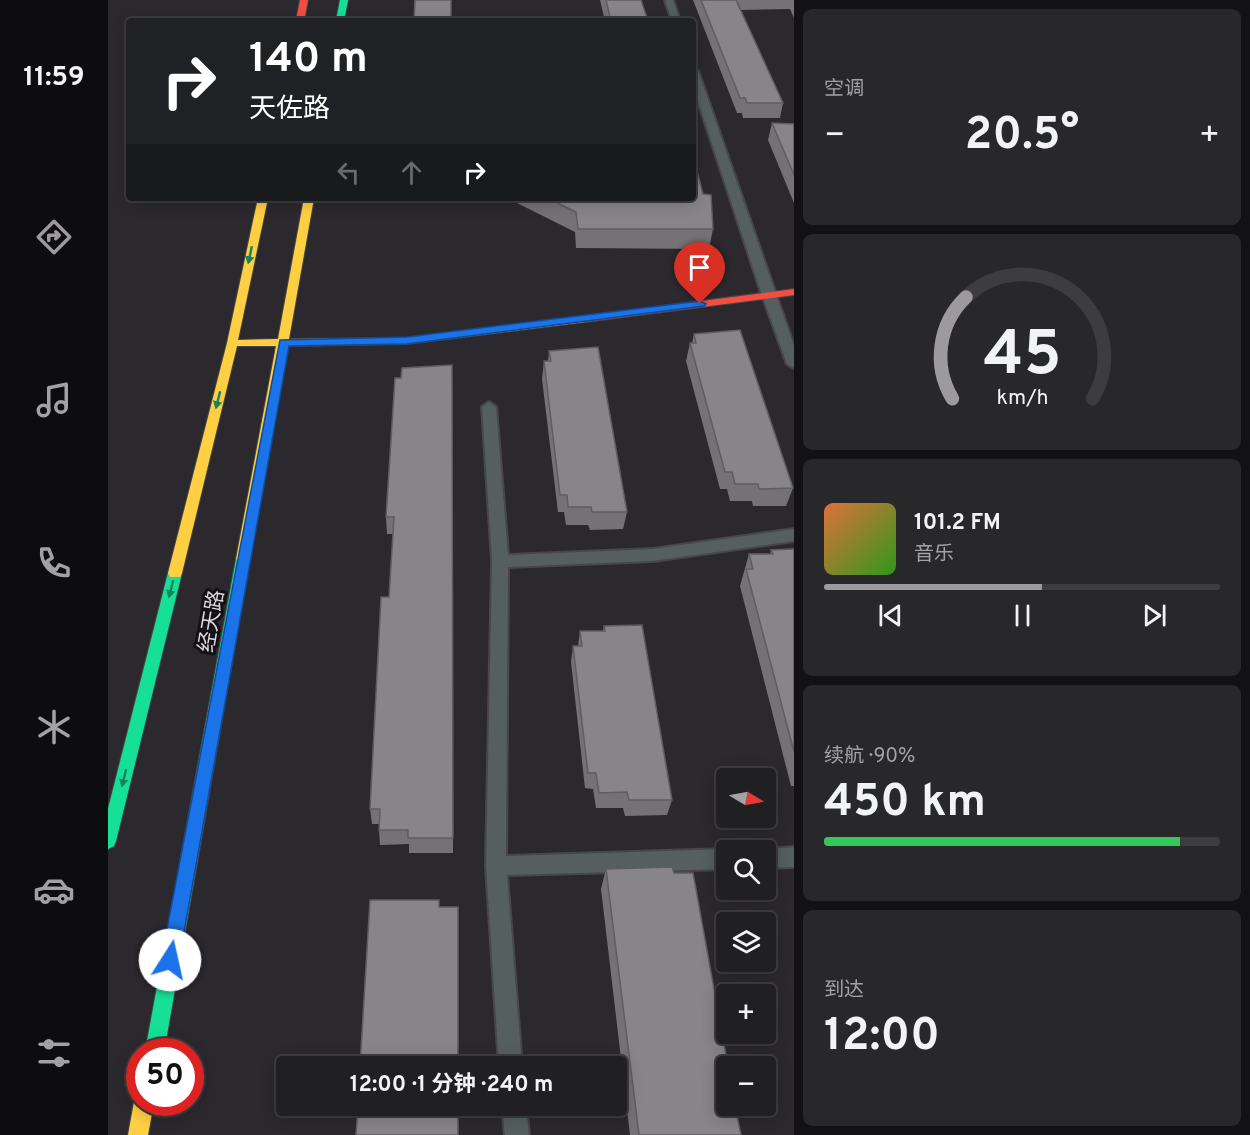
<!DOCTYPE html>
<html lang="zh">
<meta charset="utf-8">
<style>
:root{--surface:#201f22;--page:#28272a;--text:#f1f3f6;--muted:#a2a2a5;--line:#3d3d40;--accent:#9c999f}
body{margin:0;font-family:Overpass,"Noto Sans SC",sans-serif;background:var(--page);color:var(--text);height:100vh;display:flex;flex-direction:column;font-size:22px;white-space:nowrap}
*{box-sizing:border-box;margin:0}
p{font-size:20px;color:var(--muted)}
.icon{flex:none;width:33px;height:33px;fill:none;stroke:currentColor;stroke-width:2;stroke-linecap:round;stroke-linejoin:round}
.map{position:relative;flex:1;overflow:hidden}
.sheet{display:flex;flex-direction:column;gap:9px;padding:9px;background:#121113;width:456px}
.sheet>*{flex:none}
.top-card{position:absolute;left:18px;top:18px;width:570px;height:183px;border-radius:6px;box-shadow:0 3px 15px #0003,0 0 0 2px var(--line);background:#202124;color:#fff;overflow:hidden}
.needle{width:39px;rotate:100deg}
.tools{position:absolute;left:608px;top:768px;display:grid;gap:12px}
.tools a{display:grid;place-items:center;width:60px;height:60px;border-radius:6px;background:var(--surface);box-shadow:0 3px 15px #0003,0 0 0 2px var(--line);font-size:30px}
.speed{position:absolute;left:18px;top:1038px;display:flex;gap:12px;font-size:30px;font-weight:700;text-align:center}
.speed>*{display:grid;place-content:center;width:78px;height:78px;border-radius:50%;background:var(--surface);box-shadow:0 3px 15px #0003,0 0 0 2px var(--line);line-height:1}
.speed .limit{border:9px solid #d22;background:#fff;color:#111}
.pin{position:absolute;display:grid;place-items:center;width:51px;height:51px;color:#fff;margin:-62px -26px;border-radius:50% 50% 50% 0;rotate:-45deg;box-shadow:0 0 6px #0007}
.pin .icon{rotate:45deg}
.me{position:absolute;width:66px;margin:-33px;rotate:10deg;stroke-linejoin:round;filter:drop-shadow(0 0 4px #0008)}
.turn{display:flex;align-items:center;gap:21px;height:126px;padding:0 24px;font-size:27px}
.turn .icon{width:78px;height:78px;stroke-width:2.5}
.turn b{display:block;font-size:42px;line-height:51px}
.lanes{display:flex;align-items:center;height:57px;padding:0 24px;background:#0003;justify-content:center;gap:30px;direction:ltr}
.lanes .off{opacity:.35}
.big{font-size:45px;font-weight:700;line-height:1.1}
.sheet .widget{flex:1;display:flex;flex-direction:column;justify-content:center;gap:9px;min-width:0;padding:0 21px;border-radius:9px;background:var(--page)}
.sheet .dial{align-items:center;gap:0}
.dial svg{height:156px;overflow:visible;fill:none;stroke:var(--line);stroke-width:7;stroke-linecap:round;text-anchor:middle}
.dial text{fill:var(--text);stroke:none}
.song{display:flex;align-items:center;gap:18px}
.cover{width:72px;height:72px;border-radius:9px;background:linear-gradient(135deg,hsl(20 70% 55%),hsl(110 70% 35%))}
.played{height:6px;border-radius:3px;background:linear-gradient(90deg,var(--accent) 55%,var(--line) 55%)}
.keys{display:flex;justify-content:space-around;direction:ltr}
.heat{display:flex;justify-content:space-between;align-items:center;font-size:33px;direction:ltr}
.charge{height:9px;border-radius:4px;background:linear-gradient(90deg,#34c759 90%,var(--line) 0)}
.trip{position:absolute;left:168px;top:1056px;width:351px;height:60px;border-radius:6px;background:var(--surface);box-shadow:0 3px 15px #0003,0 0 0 2px var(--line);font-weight:700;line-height:60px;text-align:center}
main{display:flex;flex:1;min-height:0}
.dock{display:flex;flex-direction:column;width:108px;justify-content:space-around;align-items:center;background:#0d0c0e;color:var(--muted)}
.dock .icon{width:42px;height:42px}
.dock .current{color:var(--accent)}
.dock b{font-size:27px;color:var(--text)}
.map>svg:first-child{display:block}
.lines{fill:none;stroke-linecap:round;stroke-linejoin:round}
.lane-casing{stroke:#474648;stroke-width:4}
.fast-casing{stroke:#474648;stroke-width:2}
.slow-casing{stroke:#474648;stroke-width:2}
.jam-casing{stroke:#474648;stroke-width:2}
.lane{fill:#545f5e;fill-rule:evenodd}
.fast{fill:#16e098;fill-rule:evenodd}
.slow{fill:#ffcf43;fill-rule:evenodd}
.jam{fill:#f24e42;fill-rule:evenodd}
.wall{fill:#747275}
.building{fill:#878588;stroke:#5e5d5f;stroke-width:1.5}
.oneway{fill:#15835d}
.route{fill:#1a73e8;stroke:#114b97;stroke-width:1.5}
.labels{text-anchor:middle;stroke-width:6;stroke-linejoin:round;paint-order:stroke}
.street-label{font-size:21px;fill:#d9d6dc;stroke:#131115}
</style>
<main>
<nav class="dock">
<b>11:59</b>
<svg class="icon current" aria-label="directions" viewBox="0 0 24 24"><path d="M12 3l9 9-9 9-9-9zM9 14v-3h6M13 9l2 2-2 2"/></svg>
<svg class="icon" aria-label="music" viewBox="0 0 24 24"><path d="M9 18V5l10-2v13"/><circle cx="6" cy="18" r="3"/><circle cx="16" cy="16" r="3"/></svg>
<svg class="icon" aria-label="phone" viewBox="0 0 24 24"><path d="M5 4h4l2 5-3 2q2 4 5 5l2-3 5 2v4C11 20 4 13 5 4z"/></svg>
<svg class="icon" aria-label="climate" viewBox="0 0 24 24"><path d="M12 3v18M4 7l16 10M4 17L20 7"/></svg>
<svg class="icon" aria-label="car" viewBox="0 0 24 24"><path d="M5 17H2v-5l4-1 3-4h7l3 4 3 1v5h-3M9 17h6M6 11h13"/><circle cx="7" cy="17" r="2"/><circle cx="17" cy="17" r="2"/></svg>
<svg class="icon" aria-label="filters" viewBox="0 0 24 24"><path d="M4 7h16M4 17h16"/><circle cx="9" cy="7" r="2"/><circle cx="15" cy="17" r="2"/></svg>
</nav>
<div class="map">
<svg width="686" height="1135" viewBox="0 0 686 1135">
<rect width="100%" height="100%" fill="#2b292d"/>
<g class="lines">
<!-- lane casing -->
<g class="lane-casing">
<path id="lane" d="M557 0H565L572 21H564Z
M585 68 590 71 686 346V368L679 364 654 295 585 86Z
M381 402 388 407 400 555 545 549 686 529V541L545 561 400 567 398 856 618 849 621 850H618V869L399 875 414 1066H391L378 866 384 561 374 407Z
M686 847V867L657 868V850H652Z
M394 1106H418L421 1135H397Z"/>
</g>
<!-- fast casing -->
<g class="fast-casing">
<path id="fast" d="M232 0H240L236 21H228Z
M135 554 142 559 56 1052H37L128 559Z
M67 568 72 569 74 573 8 841 6 846 0 849V809L60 573 62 569Z"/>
</g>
<!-- slow casing -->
<g class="slow-casing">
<path id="slow" d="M150 198H160L130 340 170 339 196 198H206L181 339 299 338 477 316 482 319 477 322 299 344 179 346 142 559 135 564 128 559 168 346H129L74 573 72 577H62L60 573 119 343Z
M32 1094V1102H46L40 1135H20L26 1102Z"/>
</g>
<!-- jam casing -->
<g class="jam-casing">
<path id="jam" d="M192 0H200L196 21H188Z
M686 289V295L477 322 472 319 477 316Z"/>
</g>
<!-- lane -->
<use href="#lane" class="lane"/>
<!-- fast -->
<use href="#fast" class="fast"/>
<!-- slow -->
<use href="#slow" class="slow"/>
<!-- jam -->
<use href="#jam" class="jam"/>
</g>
<!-- wall -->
<path class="wall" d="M492 0H533L540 21H497Z
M585 0H686V18L682 9 632 10 675 103 672 118H635L634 113H629Z
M664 123 686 124V203L660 140Z
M399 198H585L605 229 601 249 468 248 467 232Z
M586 334 685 488 678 506H645L644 501H622L619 489H612L578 361 582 343H584Z
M441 351 519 512 515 529 482 530 480 525H458L456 512H450L434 379 436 361H440Z
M344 365 345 853H301V844L272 845 271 830V824H264L262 809 281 597 285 534H279L278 517 293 378Z
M686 549V786H683L632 586 641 554H662L663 550Z
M496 626 564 800 559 815 517 816 515 808H488L485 789 477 788 463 662 465 646H470L472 631H495Z
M498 869 633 1135H522L493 889Z"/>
<!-- building -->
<path class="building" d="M307 0H343V21H306Z
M498 0H533L540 21H503Z
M593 0H628L675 103H639L637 98H632Z
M664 123 686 124V175Z
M585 156 595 194 603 195 605 229H470L468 212 439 198H585Z
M632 330 685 488 651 489 650 484H627L624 472H617L582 343H588L586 334Z
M490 347 519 512H484L483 507H460L459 495H452L436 361H443L441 351Z
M344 365 345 838H300V830H271L272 809H262L273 597H281L286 517H278L287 378H293L294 368Z
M686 549V752L638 569H645L641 554H665L663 550Z
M534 625 564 800H521L519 792 491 793 488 773H480L465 646H474L472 631H497L496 626Z
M564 867 566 873H585L620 1066H618V1106H627L633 1135H531L498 869Z
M262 900H331V907H350V1066H252Z
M250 1106H350V1135H248Z"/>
<!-- one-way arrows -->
<defs><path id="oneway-solid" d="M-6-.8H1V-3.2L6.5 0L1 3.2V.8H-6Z" transform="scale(1.5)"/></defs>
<g class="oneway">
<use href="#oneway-solid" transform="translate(142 255) rotate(102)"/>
<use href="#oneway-solid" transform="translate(110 400) rotate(104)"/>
<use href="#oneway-solid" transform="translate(63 589) rotate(104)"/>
<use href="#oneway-solid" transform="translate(16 778) rotate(104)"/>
</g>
<!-- route -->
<path class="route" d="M592 301 598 304 596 306 299 344 181 346 71 960 69 966 62 969 56 966 53 960 172 340 299 337Z"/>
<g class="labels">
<!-- street labels -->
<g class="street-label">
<text transform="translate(103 621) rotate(-80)" y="7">经天路</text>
</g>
</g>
</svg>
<div class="tools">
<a><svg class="needle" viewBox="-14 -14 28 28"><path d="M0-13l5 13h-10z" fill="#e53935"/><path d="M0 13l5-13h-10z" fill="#a2a2a5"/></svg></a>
<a><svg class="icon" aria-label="search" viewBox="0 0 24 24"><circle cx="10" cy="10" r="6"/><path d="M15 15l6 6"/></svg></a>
<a><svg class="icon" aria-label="layers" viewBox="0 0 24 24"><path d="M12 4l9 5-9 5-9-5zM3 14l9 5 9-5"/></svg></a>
<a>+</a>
<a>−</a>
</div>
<div class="speed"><div class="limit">50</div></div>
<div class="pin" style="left:592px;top:304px;background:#d93025"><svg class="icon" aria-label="arrive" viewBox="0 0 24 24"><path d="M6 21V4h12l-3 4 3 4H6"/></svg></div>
<svg class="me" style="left:62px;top:960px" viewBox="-20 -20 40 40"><circle r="19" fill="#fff"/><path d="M0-13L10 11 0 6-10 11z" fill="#1a73e8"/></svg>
<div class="trip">12:00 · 1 分钟 · 240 m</div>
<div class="top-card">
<div class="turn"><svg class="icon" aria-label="right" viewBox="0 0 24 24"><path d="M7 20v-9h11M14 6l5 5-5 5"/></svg><div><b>140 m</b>天佐路</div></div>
<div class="lanes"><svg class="icon off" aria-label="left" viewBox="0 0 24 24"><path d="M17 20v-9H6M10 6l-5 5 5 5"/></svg><svg class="icon off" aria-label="ahead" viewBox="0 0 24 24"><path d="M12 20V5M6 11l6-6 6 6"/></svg><svg class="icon" aria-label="right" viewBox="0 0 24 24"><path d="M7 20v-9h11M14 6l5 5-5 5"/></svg></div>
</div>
</div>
<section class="sheet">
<div class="widget"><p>空调</p>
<div class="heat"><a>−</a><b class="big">20.5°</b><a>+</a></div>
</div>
<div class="widget dial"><svg viewBox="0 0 100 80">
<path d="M14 69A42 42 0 1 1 86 69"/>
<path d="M14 69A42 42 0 0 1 21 17" stroke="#9c999f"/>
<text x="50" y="56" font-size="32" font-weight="700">45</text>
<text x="50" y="72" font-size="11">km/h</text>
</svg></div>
<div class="widget">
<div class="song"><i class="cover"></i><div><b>101.2 FM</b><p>音乐</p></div></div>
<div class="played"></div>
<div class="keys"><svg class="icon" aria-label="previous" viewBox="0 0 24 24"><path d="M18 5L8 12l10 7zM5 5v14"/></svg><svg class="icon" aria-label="pause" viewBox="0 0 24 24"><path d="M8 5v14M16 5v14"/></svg><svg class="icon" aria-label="next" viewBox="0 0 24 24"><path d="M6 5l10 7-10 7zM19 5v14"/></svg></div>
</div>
<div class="widget"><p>续航 · 90%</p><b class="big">450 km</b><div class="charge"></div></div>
<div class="widget"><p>到达</p><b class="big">12:00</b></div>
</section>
</main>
